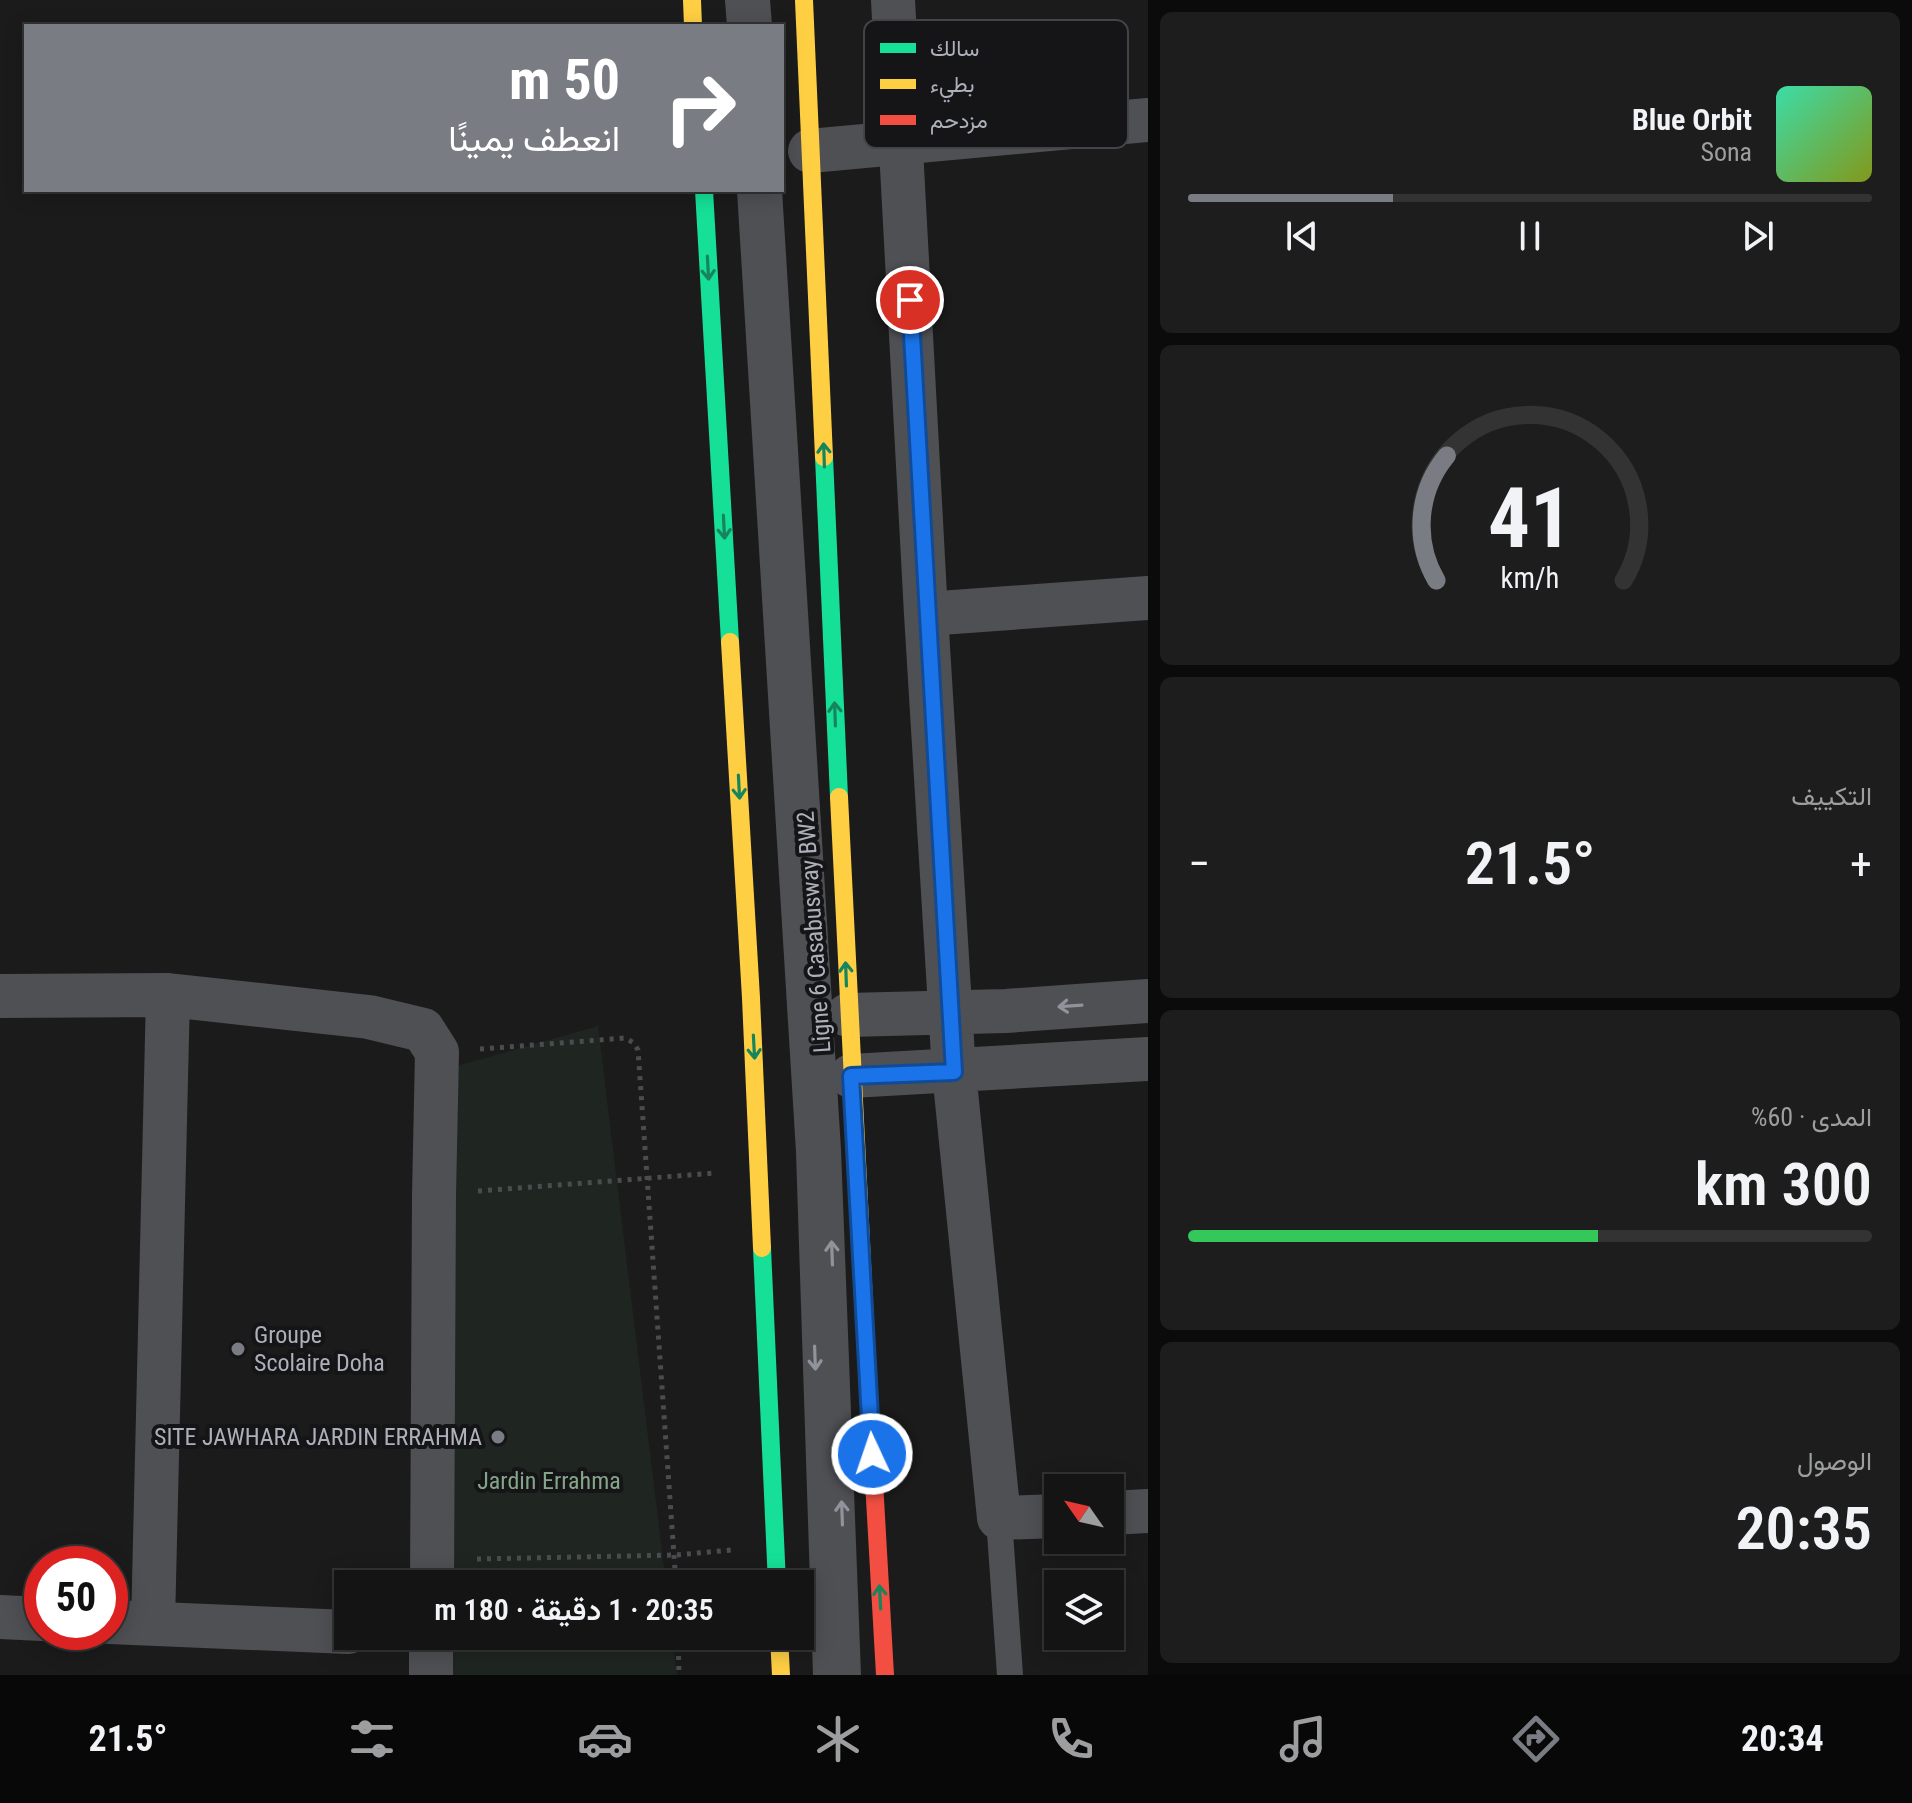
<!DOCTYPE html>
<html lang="ar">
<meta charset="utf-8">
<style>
:root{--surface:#141414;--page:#1d1d1d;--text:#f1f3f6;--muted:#9d9ea0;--line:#333334;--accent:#7a7c83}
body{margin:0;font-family:"Roboto Condensed",Vazirmatn,sans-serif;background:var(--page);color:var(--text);direction:rtl;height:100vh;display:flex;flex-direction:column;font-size:30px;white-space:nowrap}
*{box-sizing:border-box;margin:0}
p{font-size:26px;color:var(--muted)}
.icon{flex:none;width:44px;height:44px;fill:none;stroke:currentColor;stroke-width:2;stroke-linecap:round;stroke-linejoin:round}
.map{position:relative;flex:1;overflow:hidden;direction:ltr}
.sheet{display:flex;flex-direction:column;gap:12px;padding:12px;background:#0b0b0b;width:764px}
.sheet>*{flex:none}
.guide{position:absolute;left:24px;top:24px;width:760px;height:168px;border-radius:0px;box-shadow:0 4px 20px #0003,0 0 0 2px var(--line);direction:rtl;background:#7a7c83;color:#fff;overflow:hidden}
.needle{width:52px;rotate:304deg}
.tools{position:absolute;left:1044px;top:1474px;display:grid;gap:16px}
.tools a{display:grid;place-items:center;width:80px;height:80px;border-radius:0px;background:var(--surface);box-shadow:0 4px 20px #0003,0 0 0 2px var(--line);font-size:40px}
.speed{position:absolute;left:24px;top:1546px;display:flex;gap:16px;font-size:40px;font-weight:700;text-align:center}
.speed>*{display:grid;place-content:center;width:104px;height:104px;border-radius:50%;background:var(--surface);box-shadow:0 4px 20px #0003,0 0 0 2px var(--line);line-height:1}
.speed .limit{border:12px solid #d22;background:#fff;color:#111}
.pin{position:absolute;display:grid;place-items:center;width:68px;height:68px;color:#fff;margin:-34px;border:4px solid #fff;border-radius:50%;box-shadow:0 2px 8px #0007}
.me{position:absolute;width:88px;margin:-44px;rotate:357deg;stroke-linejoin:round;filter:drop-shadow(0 0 6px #0008)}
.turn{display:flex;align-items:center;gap:28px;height:168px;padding:0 32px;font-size:36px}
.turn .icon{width:104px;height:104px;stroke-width:2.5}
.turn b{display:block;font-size:56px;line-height:68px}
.big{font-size:60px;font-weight:600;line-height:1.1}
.sheet .widget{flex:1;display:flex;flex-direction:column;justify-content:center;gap:12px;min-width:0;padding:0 28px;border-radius:12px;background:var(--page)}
.sheet .dial{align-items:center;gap:0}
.dial svg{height:208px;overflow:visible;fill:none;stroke:var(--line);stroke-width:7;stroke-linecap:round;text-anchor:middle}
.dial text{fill:var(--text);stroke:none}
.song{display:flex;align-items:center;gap:24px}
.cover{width:96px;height:96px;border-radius:12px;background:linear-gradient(135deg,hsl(160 70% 55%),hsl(70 70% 35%))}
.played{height:8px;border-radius:4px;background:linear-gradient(90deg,var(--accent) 30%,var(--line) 30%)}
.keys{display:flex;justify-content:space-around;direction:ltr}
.heat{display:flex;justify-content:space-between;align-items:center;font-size:44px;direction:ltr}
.charge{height:12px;border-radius:6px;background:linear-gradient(90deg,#34c759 60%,var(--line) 0)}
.trip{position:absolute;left:334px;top:1570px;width:480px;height:80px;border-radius:0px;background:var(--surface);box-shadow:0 4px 20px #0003,0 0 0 2px var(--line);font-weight:600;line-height:80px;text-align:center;direction:rtl}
.tab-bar{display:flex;height:128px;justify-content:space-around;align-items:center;background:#080808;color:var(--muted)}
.tab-bar .icon{width:56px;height:56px}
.tab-bar .current{color:var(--accent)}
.tab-bar b{font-size:36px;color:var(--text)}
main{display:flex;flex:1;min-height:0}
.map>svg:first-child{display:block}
.green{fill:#1f2521}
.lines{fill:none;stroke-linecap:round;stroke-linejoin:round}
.path{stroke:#4b4c4f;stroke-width:5;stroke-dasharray:4 6;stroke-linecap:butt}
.lane{stroke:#4f5054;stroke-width:26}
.street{stroke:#4f5054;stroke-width:44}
.fast{stroke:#16e098;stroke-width:18}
.slow{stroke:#ffcf43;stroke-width:18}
.jam{stroke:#f24e42;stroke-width:18}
.oneway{stroke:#16855e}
.oneway2{stroke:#91939c}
.route-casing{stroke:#114b97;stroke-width:20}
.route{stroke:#1a73e8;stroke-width:14}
.poi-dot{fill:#7a7c83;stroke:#151517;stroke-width:3}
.labels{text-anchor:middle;stroke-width:8;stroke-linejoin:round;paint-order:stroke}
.street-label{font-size:24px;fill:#adb0bb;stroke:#151517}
.poi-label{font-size:24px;fill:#adb0bb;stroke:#151517;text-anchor:start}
.park-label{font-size:24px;fill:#85a58a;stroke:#151517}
.key{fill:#151517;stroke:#434448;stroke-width:2}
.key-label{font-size:22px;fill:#adb0bb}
</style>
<main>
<section class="sheet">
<div class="widget">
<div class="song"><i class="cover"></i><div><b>Blue Orbit</b><p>Sona</p></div></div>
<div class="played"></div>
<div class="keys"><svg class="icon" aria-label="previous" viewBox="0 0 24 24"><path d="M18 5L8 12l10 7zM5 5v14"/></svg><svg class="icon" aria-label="pause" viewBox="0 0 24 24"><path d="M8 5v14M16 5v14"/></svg><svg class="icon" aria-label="next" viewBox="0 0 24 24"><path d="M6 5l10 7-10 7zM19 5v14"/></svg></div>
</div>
<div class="widget dial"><svg viewBox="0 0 100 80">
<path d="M14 69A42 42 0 1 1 86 69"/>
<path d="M14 69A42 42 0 0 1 18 21" stroke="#7a7c83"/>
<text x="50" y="56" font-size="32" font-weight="700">41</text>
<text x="50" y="72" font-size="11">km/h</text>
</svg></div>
<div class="widget"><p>التكييف</p>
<div class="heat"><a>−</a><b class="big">21.5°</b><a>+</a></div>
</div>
<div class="widget"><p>المدى · 60%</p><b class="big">300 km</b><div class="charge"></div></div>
<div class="widget"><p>الوصول</p><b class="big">20:35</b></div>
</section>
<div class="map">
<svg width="1148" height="1675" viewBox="0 0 1148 1675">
<rect width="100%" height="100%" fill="#1b1b1b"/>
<!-- green -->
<path class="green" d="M598 1026 666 1584H444L453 1067Z
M443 1636H672L677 1675H442Z"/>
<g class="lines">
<!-- path -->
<path class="path" d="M480 1049 625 1038 634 1043 638 1050 676 1584
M478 1191 716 1173
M477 1559 676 1555 731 1550
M678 1636 679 1675"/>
<!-- lane -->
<path class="lane" d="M738 0 740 26
M757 0 759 26
M750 190 809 1152 826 1675
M769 190 828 1150 848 1675
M999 1518 1010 1675"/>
<!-- street -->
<path class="street" d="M893 0 926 614 954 1072 999 1518 1058 1516
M810 151 1148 120
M926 614 1148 598
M0 996 168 995 369 1017 423 1030 437 1052 434 1195 432 1584
M848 1015 1006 1011 1148 1001
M851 1076 1148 1059
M1110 1513 1148 1511
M0 1617 42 1619
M110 1622 348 1632
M153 1624 168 995
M431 1636V1675"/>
<!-- fast -->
<path class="fast" d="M704 190 730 642
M824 457 839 797
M762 1248 777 1584"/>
<!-- slow -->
<path class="slow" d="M692 0 693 26
M804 0 824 457
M730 642 751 998 762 1248
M839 797 865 1323
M779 1636 781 1675"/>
<!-- jam -->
<path class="jam" d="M865 1323 885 1675"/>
</g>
<!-- one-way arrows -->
<defs><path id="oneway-shaft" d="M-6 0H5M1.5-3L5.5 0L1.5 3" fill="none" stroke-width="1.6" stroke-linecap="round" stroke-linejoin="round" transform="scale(2)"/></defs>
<g class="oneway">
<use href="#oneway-shaft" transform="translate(708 268) rotate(87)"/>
<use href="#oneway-shaft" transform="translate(824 455) rotate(-92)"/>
<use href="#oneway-shaft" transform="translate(724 527) rotate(87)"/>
<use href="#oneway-shaft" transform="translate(835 714) rotate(-92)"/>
<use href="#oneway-shaft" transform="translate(739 787) rotate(87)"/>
<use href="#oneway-shaft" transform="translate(846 974) rotate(-92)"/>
<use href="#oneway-shaft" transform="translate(754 1047) rotate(87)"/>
<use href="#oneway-shaft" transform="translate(880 1597) rotate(-93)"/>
</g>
<g class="oneway2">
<use href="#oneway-shaft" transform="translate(1070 1006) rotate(176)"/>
<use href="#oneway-shaft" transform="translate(832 1253) rotate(-92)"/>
<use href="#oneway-shaft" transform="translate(815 1358) rotate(88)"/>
<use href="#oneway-shaft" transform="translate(842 1513) rotate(-92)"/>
</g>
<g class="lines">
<!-- route casing -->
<g class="route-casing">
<path id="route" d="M872 1454 851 1076 954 1072 910 300"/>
</g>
<!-- route -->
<use href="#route" class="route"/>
</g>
<!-- markers -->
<g class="poi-dot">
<circle cx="238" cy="1349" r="8"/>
<circle cx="498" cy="1437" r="8"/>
</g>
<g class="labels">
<!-- street labels -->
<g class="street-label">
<text transform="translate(814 932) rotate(-94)" y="8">Ligne 6 Casabusway BW2</text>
</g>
<!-- poi labels -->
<g class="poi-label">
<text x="254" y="1343">Groupe<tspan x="254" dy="28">Scolaire Doha</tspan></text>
<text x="482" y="1445" text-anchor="end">SITE JAWHARA JARDIN ERRAHMA</text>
</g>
<!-- park labels -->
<g class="park-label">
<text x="549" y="1489">Jardin Errahma</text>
</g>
</g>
<!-- legend -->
<rect x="864" y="20" width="264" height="128" rx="12" class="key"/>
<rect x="880" y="43" width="36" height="10" fill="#16e098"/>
<rect x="880" y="79" width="36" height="10" fill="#ffcf43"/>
<rect x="880" y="115" width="36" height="10" fill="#f24e42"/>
<g class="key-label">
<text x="930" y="56">سالك</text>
<text x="930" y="92">بطيء</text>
<text x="930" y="128">مزدحم</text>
</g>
</svg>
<div class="tools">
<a><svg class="needle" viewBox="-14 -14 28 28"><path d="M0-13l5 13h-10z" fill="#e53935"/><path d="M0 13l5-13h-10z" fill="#9d9ea0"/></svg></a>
<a><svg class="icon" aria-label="layers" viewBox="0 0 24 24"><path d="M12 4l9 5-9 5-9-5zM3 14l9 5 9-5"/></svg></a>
</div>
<div class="speed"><div class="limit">50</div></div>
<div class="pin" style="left:910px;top:300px;background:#d93025"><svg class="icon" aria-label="arrive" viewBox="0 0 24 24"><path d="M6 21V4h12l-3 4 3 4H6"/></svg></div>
<svg class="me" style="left:872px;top:1454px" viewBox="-20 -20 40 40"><circle r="17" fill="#1a73e8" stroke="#fff" stroke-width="3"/><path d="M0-11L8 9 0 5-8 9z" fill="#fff"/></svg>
<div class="trip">20:35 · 1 دقيقة · 180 m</div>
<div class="guide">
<div class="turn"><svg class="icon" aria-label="right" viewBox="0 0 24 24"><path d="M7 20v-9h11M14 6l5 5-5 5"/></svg><div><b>50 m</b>انعطف يمينًا</div></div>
</div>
</div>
</main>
<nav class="tab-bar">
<b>20:34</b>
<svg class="icon current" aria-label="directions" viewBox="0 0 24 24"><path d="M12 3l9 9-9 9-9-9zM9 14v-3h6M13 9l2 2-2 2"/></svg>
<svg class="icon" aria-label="music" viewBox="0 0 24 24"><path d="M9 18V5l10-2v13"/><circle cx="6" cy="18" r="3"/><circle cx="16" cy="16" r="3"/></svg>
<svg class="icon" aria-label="phone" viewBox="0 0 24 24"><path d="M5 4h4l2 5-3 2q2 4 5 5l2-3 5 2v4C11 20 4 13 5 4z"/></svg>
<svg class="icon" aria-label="climate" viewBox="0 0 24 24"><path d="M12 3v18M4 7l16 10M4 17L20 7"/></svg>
<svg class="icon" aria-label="car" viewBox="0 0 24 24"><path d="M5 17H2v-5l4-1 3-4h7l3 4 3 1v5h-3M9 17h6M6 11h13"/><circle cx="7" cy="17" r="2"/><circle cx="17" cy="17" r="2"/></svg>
<svg class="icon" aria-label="filters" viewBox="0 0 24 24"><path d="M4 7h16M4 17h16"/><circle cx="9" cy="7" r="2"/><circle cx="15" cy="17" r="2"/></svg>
<b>21.5°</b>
</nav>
